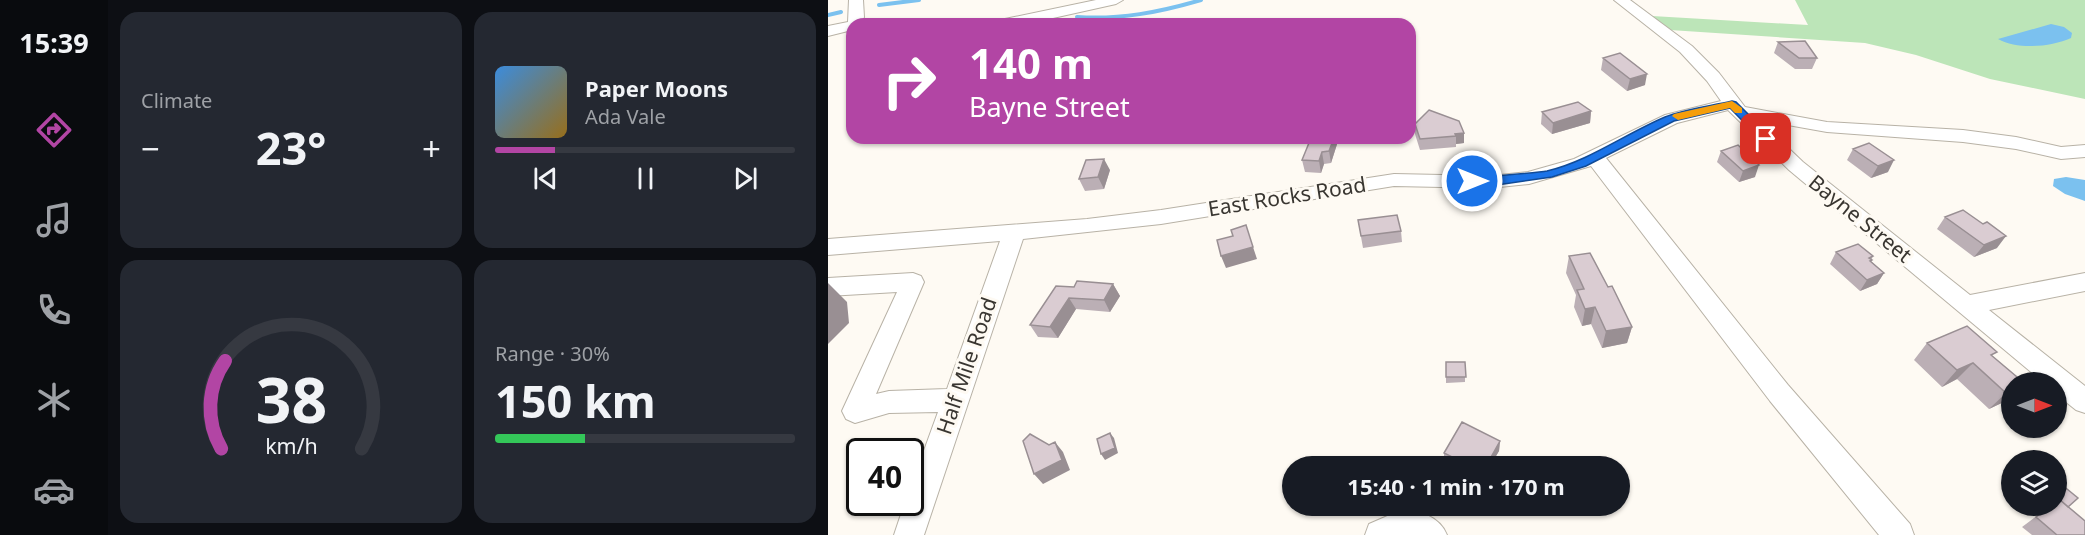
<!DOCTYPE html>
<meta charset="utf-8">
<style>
:root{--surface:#171b24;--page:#242831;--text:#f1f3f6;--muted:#9ea1a6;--line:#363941;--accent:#b245a4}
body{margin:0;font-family:"Noto Sans",sans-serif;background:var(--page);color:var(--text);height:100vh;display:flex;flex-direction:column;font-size:22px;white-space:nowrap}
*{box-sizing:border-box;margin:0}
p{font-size:20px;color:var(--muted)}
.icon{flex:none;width:33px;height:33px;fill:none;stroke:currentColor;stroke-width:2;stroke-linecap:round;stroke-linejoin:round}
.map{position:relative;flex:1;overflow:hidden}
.panel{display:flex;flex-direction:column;gap:12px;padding:12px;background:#0d0f14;width:720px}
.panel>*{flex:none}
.hud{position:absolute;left:18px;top:18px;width:570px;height:126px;border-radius:18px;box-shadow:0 2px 4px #0004;background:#b245a4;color:#fff;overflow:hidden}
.needle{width:39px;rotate:90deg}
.buttons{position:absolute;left:1173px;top:372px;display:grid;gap:12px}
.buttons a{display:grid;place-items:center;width:66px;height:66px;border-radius:50%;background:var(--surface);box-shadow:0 2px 4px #0004;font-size:30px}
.speed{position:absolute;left:18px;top:438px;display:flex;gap:12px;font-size:30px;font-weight:700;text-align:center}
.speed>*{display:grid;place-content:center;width:78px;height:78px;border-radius:50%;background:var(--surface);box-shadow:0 2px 4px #0004;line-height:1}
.speed .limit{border:3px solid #111;border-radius:9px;background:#fff;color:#111}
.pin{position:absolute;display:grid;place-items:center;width:51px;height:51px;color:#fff;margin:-26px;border-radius:12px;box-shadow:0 3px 9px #0006}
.me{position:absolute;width:66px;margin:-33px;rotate:90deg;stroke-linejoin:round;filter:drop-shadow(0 0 4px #0008)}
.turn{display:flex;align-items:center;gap:21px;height:126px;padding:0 24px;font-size:27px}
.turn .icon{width:78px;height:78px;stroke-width:2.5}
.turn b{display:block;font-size:42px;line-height:51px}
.big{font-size:45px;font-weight:700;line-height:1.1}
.panel .widget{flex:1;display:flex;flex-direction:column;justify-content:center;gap:9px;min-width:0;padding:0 21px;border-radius:18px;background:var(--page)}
.panel .dial{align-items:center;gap:0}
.dial svg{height:156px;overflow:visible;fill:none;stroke:var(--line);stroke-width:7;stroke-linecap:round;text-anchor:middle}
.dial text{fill:var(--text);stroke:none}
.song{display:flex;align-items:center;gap:18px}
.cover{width:72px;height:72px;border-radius:9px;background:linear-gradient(135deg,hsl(210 70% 55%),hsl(40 70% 35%))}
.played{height:6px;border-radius:3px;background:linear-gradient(90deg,var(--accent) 20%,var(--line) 20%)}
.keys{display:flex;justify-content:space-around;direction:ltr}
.heat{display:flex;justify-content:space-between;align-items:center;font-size:33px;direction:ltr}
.charge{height:9px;border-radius:4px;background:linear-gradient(90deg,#34c759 30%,var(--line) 0)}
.panel .tiles{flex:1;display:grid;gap:12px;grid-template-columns:repeat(2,1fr)}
.trip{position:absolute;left:454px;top:456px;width:348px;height:60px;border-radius:30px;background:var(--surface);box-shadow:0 2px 4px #0004;font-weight:700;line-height:60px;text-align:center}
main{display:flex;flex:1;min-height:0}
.menu{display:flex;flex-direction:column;width:108px;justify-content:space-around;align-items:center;background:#090b0e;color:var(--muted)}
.menu .icon{width:42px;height:42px}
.menu .on{color:var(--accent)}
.menu b{font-size:27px;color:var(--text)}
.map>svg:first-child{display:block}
.green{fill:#bce5b8}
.water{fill:#7bc1ef}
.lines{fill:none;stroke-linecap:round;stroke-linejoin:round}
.stream{stroke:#7bc1ef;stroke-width:4}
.minor-casing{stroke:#b8b2a6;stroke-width:2}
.minor{fill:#fff;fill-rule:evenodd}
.wall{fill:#bbafb5}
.shaded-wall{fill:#998f93}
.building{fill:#daccd2;stroke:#998f93;stroke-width:1.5}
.route{fill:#1a73e8;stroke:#114b97;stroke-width:1.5}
.slow{fill:#f59e0b}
.labels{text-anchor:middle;stroke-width:6;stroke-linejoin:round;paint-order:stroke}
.street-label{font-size:21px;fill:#393631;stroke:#fefaf3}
</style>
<main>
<nav class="menu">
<b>15:39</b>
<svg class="icon on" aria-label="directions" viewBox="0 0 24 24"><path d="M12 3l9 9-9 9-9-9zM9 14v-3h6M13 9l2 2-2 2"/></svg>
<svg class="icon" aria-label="music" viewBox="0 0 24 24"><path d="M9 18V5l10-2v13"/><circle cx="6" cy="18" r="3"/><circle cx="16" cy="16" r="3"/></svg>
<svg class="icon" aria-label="phone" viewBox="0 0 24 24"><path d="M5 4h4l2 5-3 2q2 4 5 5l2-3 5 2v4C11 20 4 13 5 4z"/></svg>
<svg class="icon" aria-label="climate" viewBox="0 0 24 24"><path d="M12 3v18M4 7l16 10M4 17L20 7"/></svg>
<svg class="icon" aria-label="car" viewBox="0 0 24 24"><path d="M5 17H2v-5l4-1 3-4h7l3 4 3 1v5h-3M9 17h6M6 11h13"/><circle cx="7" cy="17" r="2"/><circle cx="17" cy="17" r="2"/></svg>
</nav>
<section class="panel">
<div class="tiles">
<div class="widget"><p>Climate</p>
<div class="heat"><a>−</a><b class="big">23°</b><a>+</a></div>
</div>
<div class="widget">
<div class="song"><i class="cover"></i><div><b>Paper Moons</b><p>Ada Vale</p></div></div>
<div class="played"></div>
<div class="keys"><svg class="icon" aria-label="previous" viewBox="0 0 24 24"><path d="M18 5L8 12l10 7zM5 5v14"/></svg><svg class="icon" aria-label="pause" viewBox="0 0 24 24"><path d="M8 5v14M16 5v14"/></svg><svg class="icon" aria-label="next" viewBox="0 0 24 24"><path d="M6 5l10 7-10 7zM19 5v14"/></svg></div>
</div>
<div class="widget dial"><svg viewBox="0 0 100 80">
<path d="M14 69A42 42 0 1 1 86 69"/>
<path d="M14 69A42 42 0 0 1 16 24" stroke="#b245a4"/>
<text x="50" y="56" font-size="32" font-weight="700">38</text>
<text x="50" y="72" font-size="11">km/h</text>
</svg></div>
<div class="widget"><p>Range · 30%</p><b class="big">150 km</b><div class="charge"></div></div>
</div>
</section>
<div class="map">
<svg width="1257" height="535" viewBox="0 0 1257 535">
<rect width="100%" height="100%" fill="#fefaf3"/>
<!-- green -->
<path class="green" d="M967 0H1257V99L1162 79 1088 55 1037 43 842 30 824 16 980 25Z"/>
<!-- water -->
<path class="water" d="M1223 24 1236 27 1244 33 1243 38C1223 47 1190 50 1170 39Z
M1238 177 1257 180V201L1237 194 1225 186 1226 179Z"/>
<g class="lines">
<!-- stream -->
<path class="stream" d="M51 5 91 0
M0 15 13 12
M249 17C292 20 332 12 373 0"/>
<!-- minor casing -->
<g class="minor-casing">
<path id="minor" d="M21 0H35L36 17 34 24H24V30L0 36V26L20 22Z
M268 0H295L288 4 198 24H169L177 19Z
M786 0H802L864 46 891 73 917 107 999 122 1135 130 1188 137 1233 147 1257 145V157L1233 159 1188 149 1135 142 999 132 931 120 975 162 1142 295 1257 273V291L1161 310 1257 386V413L1248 410 1228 394V382H1215L961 170 900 110 849 123 778 158 960 385 1082 524 1086 535H1051L942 401 763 166 701 184 662 188 566 186 333 224 195 239 96 535H66L77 502H82V489L110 412 61 413 27 423 18 419 14 411 69 292 0 296V278L85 273 93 276 96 282 48 394 61 391 119 389 172 241 0 255V239L259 219 333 210 566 174 662 176 700 172 746 159 837 115 893 101 879 81 852 52Z
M571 511C591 509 612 517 619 535H537L541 524Z"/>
</g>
<!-- minor -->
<use href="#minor" class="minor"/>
</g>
<!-- wall -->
<path class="wall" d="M950 42 989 58 984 69H967L946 53Z
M775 58 817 85 799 91 773 70Z
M763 111 762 123 724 134 713 124 714 112Z
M587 124 636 133V143L628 144V147L592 150 587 134Z
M483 138H511L503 163 496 164 493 173 477 172 474 160Z
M1025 149 1060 172 1043 178 1019 160Z
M893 151 927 177 911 182 889 162Z
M282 170 276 189 257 191 251 179Z
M1117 217 1169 248 1146 257 1109 229Z
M530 220 573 231 574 242 535 248Z
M1008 252 1045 256 1043 261 1056 273 1049 284 1032 291 1002 264Z
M741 256 780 287 804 327 799 343 774 348 763 324 754 326 746 307 748 295 738 273Z
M285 284 292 296 282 312 248 309 230 338 210 337 202 325 246 287Z
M1099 343 1165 356 1180 400 1161 409 1129 379 1114 387 1086 360Z
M618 362H637V382L618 383Z
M672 441 671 451 662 466H622L616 463V453Z
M1228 480 1240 507 1257 535H1204L1194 527 1222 506H1228Z"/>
<!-- shaded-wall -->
<path class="shaded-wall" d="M819 74 817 85 799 91 802 79Z
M763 111 762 123 724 134 725 123Z
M636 133V143L628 144V136L627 134Z
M506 138H511L503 163 501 151Z
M494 152 496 164 493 173 491 161Z
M276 159 282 170 276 189 270 177Z
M1066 160 1060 172 1043 178 1050 166Z
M931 165 927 177 911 182 915 171Z
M1178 236 1169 248 1146 257 1156 245Z
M425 247 429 259 398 268 393 256Z
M1056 273 1049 284 1032 291 1039 280Z
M0 283 19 302 21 323 0 344Z
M285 284 292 296 282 312 276 300Z
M241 298 248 309 230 338 222 327Z
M767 307 763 324 754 326 757 309Z
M804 327 799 343 774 348 778 331Z
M1145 363 1129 379 1114 387 1129 370Z
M1184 390V396L1180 400 1161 409 1178 393Z
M282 433 286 438 290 453 277 460 273 454Z
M672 441 671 451 662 466H658Z
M227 442 235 452 242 470 215 484 206 474Z
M640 457V466H636V463Z"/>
<!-- building -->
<path class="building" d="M977 41 989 58H971L950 42Z
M792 53 819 74 802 79 775 58Z
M750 102 763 111 725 123 714 112Z
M601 110 631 121 636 133 627 134 628 136 592 139 587 124Z
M483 138H506L501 151 494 152 491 161 474 160Z
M1041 143 1066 160 1050 166 1025 149Z
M910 145 931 165 915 171 893 151Z
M276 159 270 177 251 179 258 160Z
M1135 210 1155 224 1159 222 1178 236 1156 245 1117 217Z
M569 215 573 231 533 236 530 220Z
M418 225 425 247 393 256 389 240 405 236 403 230Z
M1030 244 1045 256 1041 258 1044 260 1042 261 1056 273 1039 280 1008 252Z
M762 253 780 287 784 286 804 327 778 331 767 307 757 309 749 290 756 289 741 256Z
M249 281 285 284 276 300 241 298 222 327 202 325 228 286 246 287Z
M1139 326 1169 352 1163 355 1195 382H1184V390L1178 393 1145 363 1129 370 1099 343Z
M618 362H637L638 377H618Z
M634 422 672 441 658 466 640 457 636 463 616 453Z
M282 433 287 448 273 454 269 439Z
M202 434 221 445 227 442 234 460 206 474 195 441Z
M1228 480 1250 498 1240 507 1231 499 1230 500 1228 499Z
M1231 499 1257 521V535H1229L1208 517 1223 506H1228V501Z"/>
<!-- route -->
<path class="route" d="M904 101 908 102 942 136V141H934L902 108 846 121 758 166 724 177 662 186 644 185 638 181C642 176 705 174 719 171 761 161 797 134 837 117 857 109 883 106 904 101Z"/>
<!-- slow -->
<path class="slow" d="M904 101 914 108V113H907L902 108 850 120 844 116 846 114Z"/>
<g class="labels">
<!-- street labels -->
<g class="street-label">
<text transform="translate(459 197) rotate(-9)" y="7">East Rocks Road</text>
<text transform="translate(1032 219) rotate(39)" y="7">Bayne Street</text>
<text transform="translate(139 366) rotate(-71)" y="7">Half Mile Road</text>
</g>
</g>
</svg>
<div class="buttons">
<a><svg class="needle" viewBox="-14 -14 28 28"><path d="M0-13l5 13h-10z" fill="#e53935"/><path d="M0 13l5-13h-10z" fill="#9ea1a6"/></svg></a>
<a><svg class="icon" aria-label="layers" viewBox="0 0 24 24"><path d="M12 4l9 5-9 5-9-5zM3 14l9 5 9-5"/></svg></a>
</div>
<div class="speed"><div class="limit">40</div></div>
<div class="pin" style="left:938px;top:139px;background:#d93025"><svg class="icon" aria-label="arrive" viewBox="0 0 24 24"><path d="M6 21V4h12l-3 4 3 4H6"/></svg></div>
<svg class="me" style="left:644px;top:181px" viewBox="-20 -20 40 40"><circle r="17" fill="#1a73e8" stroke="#fff" stroke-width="3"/><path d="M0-11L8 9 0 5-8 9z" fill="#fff"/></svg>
<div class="trip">15:40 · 1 min · 170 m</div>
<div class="hud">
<div class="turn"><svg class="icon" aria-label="right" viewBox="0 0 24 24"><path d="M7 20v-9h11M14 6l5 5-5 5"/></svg><div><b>140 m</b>Bayne Street</div></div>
</div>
</div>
</main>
